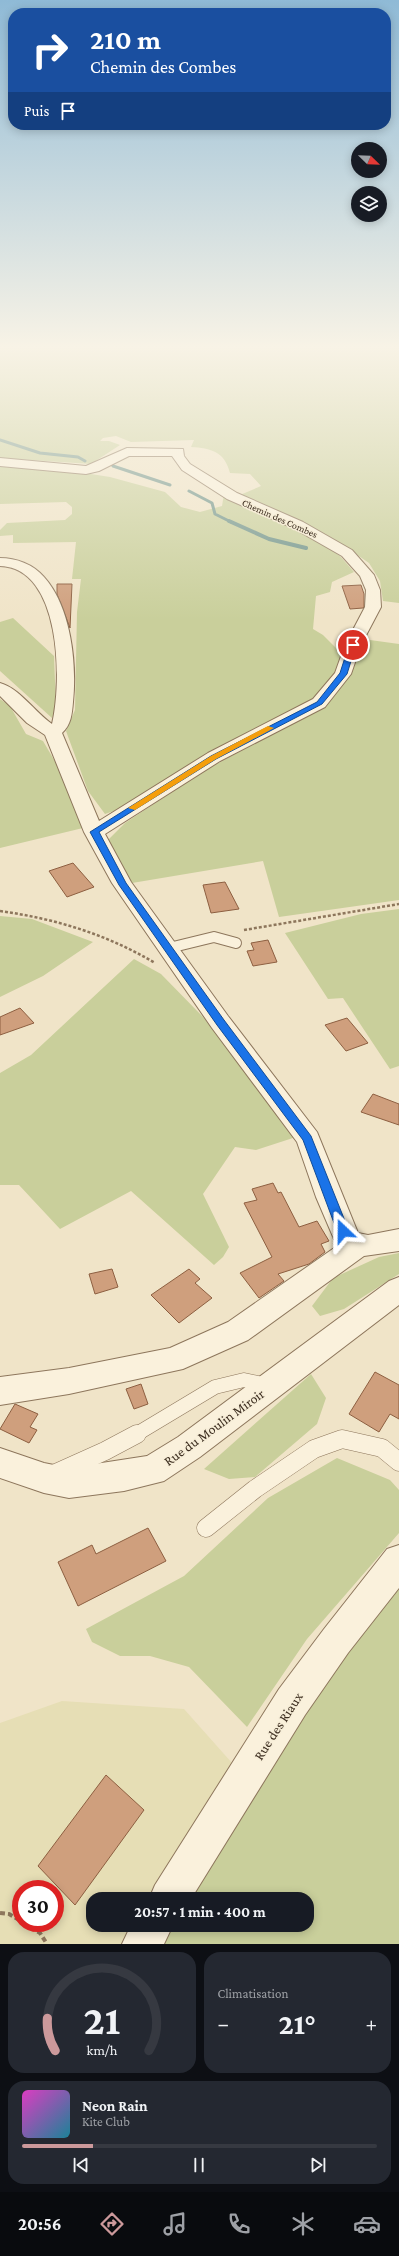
<!DOCTYPE html>
<html lang="fr">
<meta charset="utf-8">
<style>
:root{--surface:#171b24;--page:#242831;--text:#f1f3f6;--muted:#9ea1a6;--line:#363941;--accent:#cc999b}
body{margin:0;font-family:"Crimson Pro",serif;background:var(--page);color:var(--text);height:100vh;display:flex;flex-direction:column;font-size:15px;white-space:nowrap}
*{box-sizing:border-box;margin:0}
p{font-size:13px;color:var(--muted)}
.icon{flex:none;width:22px;height:22px;fill:none;stroke:currentColor;stroke-width:2;stroke-linecap:round;stroke-linejoin:round}
.map{position:relative;height:1944px;overflow:hidden}
.side{display:flex;flex-direction:column;gap:8px;padding:8px;background:#0d0f14;flex:1}
.side>*{flex:none}
.hud{position:absolute;left:8px;top:8px;width:383px;height:122px;border-radius:16px;box-shadow:0 2px 10px #0003;background:#1a4fa0;color:#fff;overflow:hidden}
.needle{width:26px;rotate:113deg}
.tools{position:absolute;left:351px;top:142px;display:grid;gap:8px}
.tools a{display:grid;place-items:center;width:36px;height:36px;border-radius:50%;background:var(--surface);box-shadow:0 2px 10px #0003;font-size:20px}
.speed{position:absolute;left:12px;top:1880px;display:flex;gap:8px;font-size:20px;font-weight:700;text-align:center}
.speed>*{display:grid;place-content:center;width:52px;height:52px;border-radius:50%;background:var(--surface);box-shadow:0 2px 10px #0003;line-height:1}
.speed .limit{border:6px solid #d22;background:#fff;color:#111}
.pin{position:absolute;display:grid;place-items:center;width:34px;height:34px;color:#fff;margin:-17px;border:2px solid #fff;border-radius:50%;box-shadow:0 1px 4px #0007}
.me{position:absolute;width:44px;margin:-22px;rotate:337deg;stroke-linejoin:round;filter:drop-shadow(0 0 3px #0008)}
.turn{display:flex;align-items:center;gap:14px;height:84px;padding:0 16px;font-size:18px}
.turn .icon{width:52px;height:52px;stroke-width:2.5}
.turn b{display:block;font-size:28px;line-height:34px}
.then{display:flex;align-items:center;height:38px;padding:0 16px;background:#0003;gap:8px;font-size:15px}
.big{font-size:30px;font-weight:700;line-height:1.1}
.side .tile{flex:1;display:flex;flex-direction:column;justify-content:center;gap:6px;min-width:0;padding:0 14px;border-radius:16px;background:var(--page)}
.side .dial{align-items:center;gap:0}
.dial svg{height:104px;overflow:visible;fill:none;stroke:var(--line);stroke-width:7;stroke-linecap:round;text-anchor:middle}
.dial text{fill:var(--text);stroke:none}
.song{display:flex;align-items:center;gap:12px}
.cover{width:48px;height:48px;border-radius:6px;background:linear-gradient(135deg,hsl(310 70% 55%),hsl(190 70% 35%))}
.played{height:4px;border-radius:2px;background:linear-gradient(90deg,var(--accent) 20%,var(--line) 20%)}
.keys{display:flex;justify-content:space-around;direction:ltr}
.heat{display:flex;justify-content:space-between;align-items:center;font-size:22px;direction:ltr}
.side .tiles{flex:1;display:grid;gap:8px;grid-template-columns:1fr 1fr}
.tile:last-child{grid-column:span 2}
.trip{position:absolute;left:86px;top:1892px;width:228px;height:40px;border-radius:16px;background:var(--surface);box-shadow:0 2px 10px #0003;font-weight:700;line-height:40px;text-align:center}
.tabs{display:flex;height:64px;justify-content:space-around;align-items:center;background:#090b0e;color:var(--muted)}
.tabs .icon{width:28px;height:28px}
.tabs .selected{color:var(--accent)}
.tabs b{font-size:18px;color:var(--text)}
.map>svg:first-child{display:block}
.farmland{fill:#e6deb5;fill-rule:evenodd}
.green{fill:#c9cf9b}
.lines{fill:none;stroke-linecap:round;stroke-linejoin:round}
.stream-far1{stroke:#6f938a;stroke-width:3}
.stream{stroke:#6f938a;stroke-width:4}
.building{fill:#cf9f7d;stroke:#8d5f41}
.lane-far2-casing{stroke:#8d765c;stroke-width:12}
.lane-far1-casing{stroke:#8d765c;stroke-width:15}
.lane-casing{stroke:#8d765c;stroke-width:19}
.street-casing{stroke:#8d765c;stroke-width:2}
.path-far1{stroke:#8d765c;stroke-width:2.5;stroke-dasharray:3 2;stroke-linecap:butt}
.path{stroke:#8d765c;stroke-width:4;stroke-dasharray:5 3;stroke-linecap:butt}
.lane-far2{stroke:#faf1dc;stroke-width:10}
.lane-far1{stroke:#faf1dc;stroke-width:14}
.lane{stroke:#faf1dc;stroke-width:18}
.street{fill:#faf1dc;fill-rule:evenodd}
.route{fill:#1a73e8;stroke:#114b97}
.slow{fill:#f59e0b}
.labels{text-anchor:middle;stroke-width:3;stroke-linejoin:round;paint-order:stroke}
.far-street-label{font-size:10px;fill:#3d2e20;stroke:#f7eed8}
.near-street-label{font-size:14px;fill:#3d2e20;stroke:#f7eed8}
</style>
<div class="map">
<svg width="399" height="1944" viewBox="0 0 399 1944">
<rect width="100%" height="100%" fill="#f0e4c8"/>
<!-- farmland -->
<path class="farmland" d="M62 1701 184 1709 232 1763 152 1899H93V1925H137L126 1944H0V1723ZM21 1889H55V1923H21Z"/>
<!-- green -->
<path class="green" d="M0 348H399V603L383 601 380 581 369 563 350 550 240 495 261 486 250 474 230 473C225 452 211 448 191 447L194 440 131 442 116 436 103 438 100 441H109L120 445 91 464 0 458Z
M0 464 59 469 110 477 165 492 181 507 200 512 222 506 224 494 270 519 296 527 314 538 340 556 354 572 332 582 330 592 316 596 313 629 323 635 343 655 337 674 311 700 240 736 120 809 105 814 88 791 66 731 75 710 77 612 81 579H72L76 542 13 543V535L0 536V530L7 523 65 520 72 514V507L66 502 0 504Z
M13 618 54 656 56 707 52 718 0 671V622Z
M370 640 399 644V900L279 917 263 861 132 883 108 840 125 823 202 772 319 708Z
M0 699 10 706 26 734 43 741 60 770 83 828 0 848Z
M399 909V1066L390 1069 343 998 328 999 285 933 361 914Z
M0 916 32 919 93 942 43 976 0 997Z
M134 959 161 974 204 1018 296 1137 256 1150 235 1147 203 1194 229 1247 223 1257 214 1265 131 1191 60 1229 19 1185H0V1073L31 1055Z
M399 1253V1274L344 1309 320 1316 312 1306 333 1278 379 1257Z
M311 1374 326 1398 317 1424 255 1477 229 1479 204 1469Z
M337 1458 390 1480 399 1490V1533L307 1639 247 1727 189 1667 150 1656H120L92 1642 86 1629 184 1576 268 1498Z
M399 1585V1944H160L171 1925H307V1899H187L333 1665Z"/>
<g class="lines">
<!-- stream-far1 -->
<path class="stream-far1" d="M0 440 40 453 78 457 85 461
M113 466 170 485
M189 491 212 503 215 514 231 522"/>
<!-- stream -->
<path class="stream" d="M229 521 269 539 306 548"/>
</g>
<!-- building -->
<path class="building" d="M57 584H72L70 628 57 594Z
M361 585 364 594V607L363 608 350 609 342 586Z
M73 863 94 887 67 897 49 871Z
M225 882 239 909 211 913 203 885Z
M268 940 277 962 253 966 247 951 254 950 251 943Z
M20 1008 34 1023 0 1035V1017Z
M347 1018 368 1043 346 1051 325 1025Z
M373 1094 399 1104V1125L361 1112Z
M273 1183 278 1193 281 1192 299 1227 317 1221 329 1241 321 1244 325 1252 309 1264 278 1274 284 1281 259 1298 240 1273 272 1257 244 1203 257 1200 252 1189Z
M112 1269 118 1287 95 1294 89 1274Z
M189 1269 200 1279 195 1283 212 1298 179 1323 151 1295Z
M375 1372 399 1385V1419L390 1414 379 1432 349 1414Z
M141 1384 148 1404 134 1409 126 1389Z
M15 1404 38 1414 30 1427 37 1430 29 1443 0 1429Z
M148 1528 166 1561 78 1606 58 1562 92 1545 96 1554Z
M106 1775 144 1810 75 1905 38 1866Z"/>
<g class="lines">
<!-- lane-far2 casing -->
<g class="lane-far2-casing">
<path id="lane-far2" d="M169 948 214 937 236 943"/>
</g>
<!-- lane-far1 casing -->
<g class="lane-far1-casing">
<path id="lane-far1" d="M135 1435 215 1387 244 1380 267 1385"/>
</g>
<!-- lane casing -->
<g class="lane-casing">
<path id="lane" d="M56 1473 105 1451 137 1434
M206 1528 255 1489 314 1449 342 1439 382 1448 399 1462"/>
</g>
<!-- street casing -->
<g class="street-casing">
<path id="street" d="M127 448 183 449 184 456 190 464 237 493 303 522 352 550 374 575 380 590 381 607 361 645 351 674 325 707 220 761 105 834 131 882 228 1016 317 1132 358 1233 368 1235 399 1229V1251L364 1256 248 1340 183 1369 69 1394 0 1405V1377L69 1368 170 1348 228 1322 337 1246 316 1197 297 1142 212 1028 112 883 84 832 45 735 27 723 0 696V683C19 688 35 712 52 724 62 682 62 568 0 566V558C16 558 33 564 44 577 71 607 77 663 73 702 72 714 71 725 62 733L99 821 208 753 313 699 335 673 345 645 365 607 366 590 360 576 342 556 293 528 227 499 182 470 172 456H129L99 471 86 474 0 466V458L86 466Z
M399 1277V1305L200 1457 164 1481 124 1491 69 1498 44 1493 0 1478V1448L44 1463 69 1468 147 1456 178 1437 389 1281Z
M399 1545V1588L348 1653 305 1715 191 1899H149L155 1885 279 1689 324 1629 387 1549Z
M131 1925H173L164 1944H122Z"/>
</g>
<!-- path-far1 -->
<path class="path-far1" d="M0 911C56 919 106 934 155 963
M244 930 399 904"/>
<!-- path -->
<path class="path" d="M0 1913 9 1914 21 1921
M24 1923 40 1933 47 1944"/>
<!-- lane-far2 -->
<use href="#lane-far2" class="lane-far2"/>
<!-- lane-far1 -->
<use href="#lane-far1" class="lane-far1"/>
<!-- lane -->
<use href="#lane" class="lane"/>
<!-- street -->
<use href="#street" class="street"/>
</g>
<!-- sky -->
<linearGradient id="sky" x2="0" y2="1"><stop stop-color="#8fbad6"/><stop offset="0.56" stop-color="#f8f3e6"/><stop offset="1" stop-color="#f8f3e6" stop-opacity="0"/></linearGradient>
<rect width="399" height="620" fill="url(#sky)"/>
<!-- route -->
<path class="route" d="M353 643 356 645 347 674 322 704 216 759 99 832 126 883 224 1020 311 1136 349 1231 343 1236 337 1231 303 1140 217 1025 119 885 90 832 211 756 317 702 340 673 349 645Z"/>
<!-- slow -->
<path class="slow" d="M268 726 274 728 216 759 135 810 128 808 211 756Z"/>
<g class="labels">
<!-- far-street labels -->
<g class="far-street-label">
<text transform="translate(280 518) rotate(24)" y="4">Chemin des Combes</text>
</g>
<!-- near-street labels -->
<g class="near-street-label">
<text transform="translate(214 1427) rotate(-36)" y="5">Rue du Moulin Miroir</text>
<text transform="translate(278 1726) rotate(-57)" y="5">Rue des Riaux</text>
</g>
</g>
</svg>
<div class="tools">
<a><svg class="needle" viewBox="-14 -14 28 28"><path d="M0-13l5 13h-10z" fill="#e53935"/><path d="M0 13l5-13h-10z" fill="#9ea1a6"/></svg></a>
<a><svg class="icon" aria-label="layers" viewBox="0 0 24 24"><path d="M12 4l9 5-9 5-9-5zM3 14l9 5 9-5"/></svg></a>
</div>
<div class="speed"><div class="limit">30</div></div>
<div class="pin" style="left:353px;top:645px;background:#d93025"><svg class="icon" aria-label="arrive" viewBox="0 0 24 24"><path d="M6 21V4h12l-3 4 3 4H6"/></svg></div>
<svg class="me" style="left:343px;top:1231px" viewBox="-20 -20 40 40"><path d="M0-17L14 15 0 8-14 15z" fill="#1a73e8" stroke="#fff" stroke-width="4"/></svg>
<div class="trip">20:57 · 1 min · 400 m</div>
<div class="hud">
<div class="turn"><svg class="icon" aria-label="right" viewBox="0 0 24 24"><path d="M7 20v-9h11M14 6l5 5-5 5"/></svg><div><b>210 m</b>Chemin des Combes</div></div>
<div class="then">Puis<svg class="icon" aria-label="arrive" viewBox="0 0 24 24"><path d="M6 21V4h12l-3 4 3 4H6"/></svg></div>
</div>
</div>
<section class="side">
<div class="tiles">
<div class="tile dial"><svg viewBox="0 0 100 80">
<path d="M14 69A42 42 0 1 1 86 69"/>
<path d="M14 69A42 42 0 0 1 8 44" stroke="#cc999b"/>
<text x="50" y="56" font-size="32" font-weight="700">21</text>
<text x="50" y="72" font-size="11">km/h</text>
</svg></div>
<div class="tile"><p>Climatisation</p>
<div class="heat"><a>−</a><b class="big">21°</b><a>+</a></div>
</div>
<div class="tile">
<div class="song"><i class="cover"></i><div><b>Neon Rain</b><p>Kite Club</p></div></div>
<div class="played"></div>
<div class="keys"><svg class="icon" aria-label="previous" viewBox="0 0 24 24"><path d="M18 5L8 12l10 7zM5 5v14"/></svg><svg class="icon" aria-label="pause" viewBox="0 0 24 24"><path d="M8 5v14M16 5v14"/></svg><svg class="icon" aria-label="next" viewBox="0 0 24 24"><path d="M6 5l10 7-10 7zM19 5v14"/></svg></div>
</div>
</div>
</section>
<nav class="tabs">
<b>20:56</b>
<svg class="icon selected" aria-label="directions" viewBox="0 0 24 24"><path d="M12 3l9 9-9 9-9-9zM9 14v-3h6M13 9l2 2-2 2"/></svg>
<svg class="icon" aria-label="music" viewBox="0 0 24 24"><path d="M9 18V5l10-2v13"/><circle cx="6" cy="18" r="3"/><circle cx="16" cy="16" r="3"/></svg>
<svg class="icon" aria-label="phone" viewBox="0 0 24 24"><path d="M5 4h4l2 5-3 2q2 4 5 5l2-3 5 2v4C11 20 4 13 5 4z"/></svg>
<svg class="icon" aria-label="climate" viewBox="0 0 24 24"><path d="M12 3v18M4 7l16 10M4 17L20 7"/></svg>
<svg class="icon" aria-label="car" viewBox="0 0 24 24"><path d="M5 17H2v-5l4-1 3-4h7l3 4 3 1v5h-3M9 17h6M6 11h13"/><circle cx="7" cy="17" r="2"/><circle cx="17" cy="17" r="2"/></svg>
</nav>
